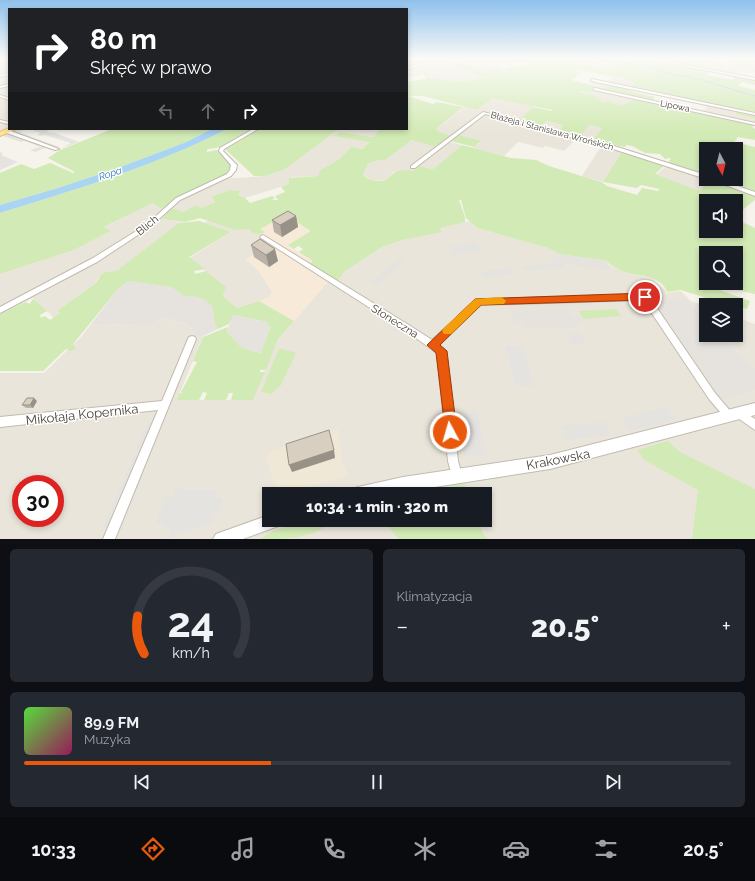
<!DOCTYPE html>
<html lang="pl">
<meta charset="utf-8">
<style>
:root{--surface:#171b24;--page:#242831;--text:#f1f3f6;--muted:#9ea1a6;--line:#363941;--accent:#ea580c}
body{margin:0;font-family:Raleway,sans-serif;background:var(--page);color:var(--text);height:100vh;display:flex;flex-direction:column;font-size:15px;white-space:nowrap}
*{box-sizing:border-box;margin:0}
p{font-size:13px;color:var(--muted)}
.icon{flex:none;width:22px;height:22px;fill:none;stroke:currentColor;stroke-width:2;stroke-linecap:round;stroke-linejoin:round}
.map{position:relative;height:539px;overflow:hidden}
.side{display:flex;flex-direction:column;gap:10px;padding:10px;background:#0d0f14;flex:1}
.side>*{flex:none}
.banner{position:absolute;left:8px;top:8px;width:400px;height:122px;border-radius:0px;box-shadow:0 2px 6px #0003;background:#202124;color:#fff;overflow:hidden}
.needle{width:26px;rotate:173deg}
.buttons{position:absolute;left:699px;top:142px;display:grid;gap:8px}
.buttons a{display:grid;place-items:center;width:44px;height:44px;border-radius:0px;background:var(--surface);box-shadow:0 2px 6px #0003;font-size:20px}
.speed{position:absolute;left:12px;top:475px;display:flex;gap:8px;font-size:20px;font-weight:700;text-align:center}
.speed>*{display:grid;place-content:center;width:52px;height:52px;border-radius:50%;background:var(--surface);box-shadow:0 2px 6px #0003;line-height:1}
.speed .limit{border:6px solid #d22;background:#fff;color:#111}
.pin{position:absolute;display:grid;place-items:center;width:34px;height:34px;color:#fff;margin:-17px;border:2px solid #fff;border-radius:50%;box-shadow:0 1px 4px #0007}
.me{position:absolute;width:44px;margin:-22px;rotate:354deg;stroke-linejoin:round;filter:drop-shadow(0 0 3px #0008)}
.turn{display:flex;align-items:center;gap:14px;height:84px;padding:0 16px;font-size:18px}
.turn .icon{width:52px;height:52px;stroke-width:2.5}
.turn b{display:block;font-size:28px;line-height:34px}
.lanes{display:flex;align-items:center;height:38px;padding:0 16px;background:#0003;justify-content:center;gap:20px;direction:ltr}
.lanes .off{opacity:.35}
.big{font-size:30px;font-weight:800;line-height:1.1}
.side .card{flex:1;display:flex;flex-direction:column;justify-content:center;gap:6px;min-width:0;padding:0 14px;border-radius:6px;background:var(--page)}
.side .dial{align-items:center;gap:0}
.dial svg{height:104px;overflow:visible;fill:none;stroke:var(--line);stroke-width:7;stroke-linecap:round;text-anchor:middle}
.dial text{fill:var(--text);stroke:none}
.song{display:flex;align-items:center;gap:12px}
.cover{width:48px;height:48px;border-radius:6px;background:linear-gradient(135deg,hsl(110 70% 55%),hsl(330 70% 35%))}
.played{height:4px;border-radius:2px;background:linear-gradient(90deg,var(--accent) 35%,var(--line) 35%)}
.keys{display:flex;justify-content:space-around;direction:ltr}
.heat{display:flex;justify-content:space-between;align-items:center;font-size:22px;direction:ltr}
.side .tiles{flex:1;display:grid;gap:10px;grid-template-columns:1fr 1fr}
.card:last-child{grid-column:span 2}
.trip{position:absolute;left:262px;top:487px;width:230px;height:40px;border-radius:0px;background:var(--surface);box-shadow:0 2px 6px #0003;font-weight:800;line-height:40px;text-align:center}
.tabs{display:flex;height:64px;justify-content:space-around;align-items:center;background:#090b0e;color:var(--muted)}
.tabs .icon{width:28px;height:28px}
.tabs .on{color:var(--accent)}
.tabs b{font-size:18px;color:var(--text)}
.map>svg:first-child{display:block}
.residential{fill:#eae5da;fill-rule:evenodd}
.commercial{fill:#f7ead8}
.industrial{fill:#e6e2dd}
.education{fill:#efe8d6}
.green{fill:#d2eab5;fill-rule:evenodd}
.parking{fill:#e5e3e0}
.water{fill:#a9d4f2}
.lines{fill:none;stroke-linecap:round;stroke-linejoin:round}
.stream{stroke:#a9d4f2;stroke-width:1}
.minor-casing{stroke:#c2bbae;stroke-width:2}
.tertiary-casing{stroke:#c2bbae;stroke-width:2}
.primary-casing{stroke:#e6c16a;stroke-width:2}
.minor{fill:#fff;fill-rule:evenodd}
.tertiary{fill:#fff;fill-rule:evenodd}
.primary{fill:#ffe39c;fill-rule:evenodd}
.wall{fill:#bab2a6}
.shaded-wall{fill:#979187}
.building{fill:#d8cfc1;stroke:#979187}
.route{fill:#ea580c;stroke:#983908}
.slow{fill:#f59e0b}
.labels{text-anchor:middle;stroke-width:3;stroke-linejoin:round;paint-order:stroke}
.far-street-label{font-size:9px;fill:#4b4439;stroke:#fff}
.far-water-label{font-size:10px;font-style:italic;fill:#2e7ab2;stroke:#fff}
.street-label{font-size:11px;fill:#4b4439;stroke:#fff}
.near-street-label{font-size:13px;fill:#4b4439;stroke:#fff}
</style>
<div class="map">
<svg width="755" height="539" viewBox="0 0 755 539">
<rect width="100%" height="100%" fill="#f6f3ec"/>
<!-- residential -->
<path class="residential" d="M449 58H495L491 60 504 63 486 70 455 62 446 63 449 67 487 77 470 81 434 79 424 72 407 76V69Z
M583 58H587L601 63 618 66 607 70 585 65 586 60Z
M9 63V129L0 132V64Z
M702 64 725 68 727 64 755 69V73L738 71 736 75 699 69Z
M612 78 623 80 625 79 634 83 629 88 607 89 589 83 598 81 607 83Z
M595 89 634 98 629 104 620 106 596 99 599 97 578 92 580 91 591 93Z
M492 98 534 106 519 121H545L563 125 559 132 579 137 589 125 602 128 593 141 623 149 603 182 582 176 602 145 577 138 564 151 545 146 543 148 518 142 504 156 473 148 481 142 459 135 450 142 462 145 433 169 419 166 413 171 393 172 385 181 371 180 363 174 368 164 378 160 384 161 412 140 434 131 464 107 477 110Z
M708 104 736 110 735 114 755 119V124L704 111Z
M339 129H380L373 137 340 132 335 136 369 141 363 149 351 147 339 159 319 171V176L292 177 289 180 290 184 245 198 238 195 241 191 230 190 212 197 211 198 215 202 202 208 196 205 183 212 169 210 162 219 181 222 116 271 105 272 98 278 95 284 58 310 60 312 54 318 33 298 0 313V274L74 250 111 231 103 228 153 203 161 209 179 198 222 179 265 176 284 170Z
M670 163 706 175V179H712L700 190H697L656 175Z
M232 208 285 215 261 229 265 232 258 235 269 244 246 259 258 270 272 291 271 297 237 308 223 296 226 287 189 258 231 232 204 223Z
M469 221 477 228 548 248 560 254 559 257 609 271 608 264 625 272 652 279 665 290 666 293 681 291 691 301 706 306V335H736V317L755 324V539H0V373H44L82 336 91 324 151 325 156 321 166 318 188 324 194 332 192 336H203L177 400H253L278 339 332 277 338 281 344 272 382 247 402 240 442 231 439 228ZM21 484H55V518H21ZM269 494H485V520H269Z"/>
<!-- commercial -->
<path class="commercial" d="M285 215 311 231 288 245 314 261 311 264 332 277 294 321 259 301 270 297 272 290 258 270 246 259 269 244 258 236 265 232 260 229Z"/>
<!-- industrial -->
<path class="industrial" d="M560 254 607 261 610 271 563 263 559 256Z
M128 281 171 287 184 296 198 297 205 300 212 306 215 324 218 329 203 336H192L194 332 188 324 166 318 156 321 151 325 91 324 119 288Z
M685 299 706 319V335H723L736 348 734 349 755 369V390L719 400 655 306V302L658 300Z
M570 310 572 315H580L584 322H577L578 327 524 328 521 323H515L511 311Z
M232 315 267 322 270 327 262 353 242 348 227 332Z"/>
<!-- education -->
<path class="education" d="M338 429 342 462 348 475 288 494H279L265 457 270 451Z"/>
<!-- green -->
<path class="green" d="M407 58H444L407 68Z
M495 58H510L524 61H520L511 64 520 67 531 63 513 58H584L586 60 585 65 607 70 617 66 589 58H643L708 71 707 75 733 80 735 76 755 79V85L742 82 738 86 755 90V119L735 114 737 110 631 88 629 91 655 97 653 101 596 89 591 93 580 91 578 92 600 97 597 99 604 102 609 100C617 108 628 105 634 98L755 124 752 127 755 129V140L738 137 734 142 755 147V193L717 179H736V149H706V175L670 163 669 161 671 159 669 158 665 159 660 154 645 153 632 146 626 145 625 147 593 140 602 128 589 125 580 137 559 132 563 125 546 121 539 127 518 121 533 107 552 111 553 110 492 98 477 110 423 96H409L433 104 437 102 463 107 436 129 439 132 451 136 436 147 412 140 384 161 378 160 368 164 363 174C367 181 377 181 385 181 394 171 400 168 413 171L419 166 433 169 462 145 511 158 536 160 549 166 601 182 607 186 637 195 642 188 658 191 660 189 641 185 637 188 603 182 622 151 666 164 655 174 697 190H700L711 179 755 195V200L736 215V201H706V231H736V219L755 228V294L717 286V289L750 301 747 309 738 306V309L736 308V305H728L681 290 667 292C661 275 640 277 625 272 619 270 614 266 608 263L607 261 560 254 548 248 477 228 466 218 461 200H459L465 217V222L440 228 442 232 402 240 382 247 344 272 338 281 310 264 313 261 299 252 303 249 298 246 294 249 288 245 311 231 285 215 260 229 265 232 258 235 250 231 251 229 235 230 200 218 185 222 162 219 171 208 183 212 196 205 202 208 215 202 211 197 230 190 241 191 238 195 245 198 250 203 272 196 275 198 272 200H278L275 196 285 192 281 187 289 184V178L319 176V171L339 159 351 147 363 149 369 142 334 136 340 132 373 137 380 129H407V82L428 78 423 74 407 78V76L424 72 431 78 446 80 469 81 486 77 453 68 446 63 455 62 486 70 496 66 505 69 513 66 491 60ZM580 70 629 80 634 83 629 88 611 84 607 89 571 80 581 73 576 72ZM706 253H736V283H706Z
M646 58H693L718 63 717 64 726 66 725 68 702 64 699 68Z
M711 58 731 61 732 58H755L754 64 755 69 727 64 728 61Z
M112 129H212L184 143 115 169 58 188 0 205V173L21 164 34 169 50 163 73 173 75 172 48 158 60 150Z
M227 129H254C240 137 224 149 207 149V152L217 150 232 166 228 174 178 198 161 209 153 203 104 227 111 231 74 250 0 274V213C77 189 155 166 227 129Z
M259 129H339L284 170 265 176H254L225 149Z
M459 135 481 141 474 147 451 141Z
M199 221 231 232 189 257 205 269 194 271 195 274 206 271 226 287 223 296 237 308 259 301 294 321 278 339 266 370H260V372H265L253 400H231L233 393H229L226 400H204L207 393 203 392 199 400H177L179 394 183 392H181L197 362 193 361 203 337 228 327 227 332 242 348 261 353 270 328 267 322 233 315 229 324 218 329 215 324 212 306 205 300 198 297 184 296 171 287 128 281 119 288 73 344 76 349 71 351 66 349 43 371H0V314L25 302 30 304 32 300 34 299 47 311 40 315 41 318 45 316 50 320 60 313 58 310 95 284 101 275 105 272 116 271 179 223Z
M616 309 621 316 583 319 579 311Z
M279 348 296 353 281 385 271 394 261 392Z
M668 441 680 452 755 489V539H692L698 490 644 460 637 450Z
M464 484 468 494H401Z
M310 520H333C316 539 285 539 260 539L273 531Z
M382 520H478L483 534 489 539H399Z"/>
<!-- parking -->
<path class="parking" d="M18 129H27L19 132 59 147 45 148 35 152 30 150 43 146H38L25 141 21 142 0 135Z
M29 129H46L49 130 47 132 55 133 79 142 62 148 71 143 45 135 41 136 37 135 40 133Z
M0 152 3 153 1 155 18 162 0 170Z
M476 242 482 250 454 256 449 247Z
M558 256 566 267 526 272 522 267 554 262 551 257Z
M400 259 404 263 377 284 371 281Z
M510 268 514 273 484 278 481 272Z
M589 298 593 305 507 306 505 301Z
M566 333H580L585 344H571Z
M505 346H522L534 386H516Z
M667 407 677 419 631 431 621 418Z
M465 411 478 412 485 456H464L459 419H466Z
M148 421H153L141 451H135Z
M605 422 611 435 565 440 561 426Z
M134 454H139L109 528H103Z
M140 474H144L122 529H118Z
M175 489 218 490 216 498H223L219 513 212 514V522L170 538V530L163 524H155L165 497H172Z"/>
<!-- water -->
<path class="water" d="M212 129H227C155 166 77 189 0 213V205L58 188 115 169 184 143Z"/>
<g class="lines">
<!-- stream -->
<path class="stream" d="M598 58 654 69 679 76H687L755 96"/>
<!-- minor casing -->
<g class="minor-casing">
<path id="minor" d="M444 58H448L407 69V67Z
M643 58H648L755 78V80Z
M9 73V75L0 77V75Z
M592 79 755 113V115L591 81Z
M9 84V86L0 88V86Z
M595 88 755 123V125L594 90V88Z
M0 95 9 98V100L0 97Z
M483 112 614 146 706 175V179L610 148 485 114 415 168H411V166Z
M0 120 9 122V124L0 122Z
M253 129H258L224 149 223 151 237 165 236 170 231 176 180 200 150 227 97 262 0 313V307L93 258 146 225 176 198 227 174 230 170 231 165 219 151 220 148Z
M4 130H8L59 149 55 150 4 132Z
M709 179H717L755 192V196Z
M263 235 412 327 432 340 476 300 479 299 648 295 715 393 732 413 734 416 732 419 729 421 726 419 709 399 643 300 481 305 438 345 444 349 445 351 458 461 462 476 461 480 457 481 453 480 448 461 437 353 406 331 261 238 260 237 261 236Z
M192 336 195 337 196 339 115 539H103L158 410 0 427V417L162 401 188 339 189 337Z
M738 408 755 419V430L735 416 733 413 735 410Z"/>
</g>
<!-- tertiary casing -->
<g class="tertiary-casing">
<path id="tertiary" d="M755 403V415L550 469 390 494H351L353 489 358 487 403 477 550 455Z
M269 515V520H283L281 525 243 539H213L216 534Z"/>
</g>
<!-- primary casing -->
<g class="primary-casing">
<path id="primary" d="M9 128 16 129 0 136V132Z"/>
</g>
<!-- minor -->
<use href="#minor" class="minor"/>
<!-- tertiary -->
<use href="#tertiary" class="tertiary"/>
<!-- primary -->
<use href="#primary" class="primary"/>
</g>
<!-- wall -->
<path class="wall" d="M296 216 298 227 282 237 274 232 272 220Z
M251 245 278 261 269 267 254 257Z
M37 401 33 408H26L22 405Z"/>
<!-- shaded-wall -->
<path class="shaded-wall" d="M296 216 298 227 282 237 280 225Z
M275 249 278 261 269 267 266 255Z
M34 398 37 401 33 408 30 405Z
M334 450 335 458 292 472 289 465Z"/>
<!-- building -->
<path class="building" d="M288 211 296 216 280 225 272 220Z
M260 239 275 249 266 255 251 245Z
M27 398H34L30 405H22Z
M329 430 334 450 289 465 286 444Z"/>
<!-- sky -->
<linearGradient id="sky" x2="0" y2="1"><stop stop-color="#8fc1ec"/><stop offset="0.44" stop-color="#fbfaf6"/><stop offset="1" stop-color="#fbfaf6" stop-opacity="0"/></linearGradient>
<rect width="755" height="133" fill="url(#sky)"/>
<!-- route -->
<path class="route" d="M645 293 650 297 645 300 481 305 440 345 447 351 457 432 455 437 450 438 446 437 436 353 427 345 475 299Z"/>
<!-- slow -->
<path class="slow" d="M501 297 504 299 506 301 504 304 481 305 451 334H444L442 331 444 328 475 299Z"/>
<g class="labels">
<!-- far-street labels -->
<g class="far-street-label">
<text transform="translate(675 106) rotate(11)" y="3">Lipowa</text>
<text transform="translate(552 131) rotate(15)" y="3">Błażeja i Stanisława Wrońskich</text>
</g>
<!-- far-water labels -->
<g class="far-water-label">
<text transform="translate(110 173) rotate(-18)" y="4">Ropa</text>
</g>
<!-- street labels -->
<g class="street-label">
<text transform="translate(147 225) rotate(-39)" y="4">Blich</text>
<text transform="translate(395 321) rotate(32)" y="4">Słoneczna</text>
</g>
<!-- near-street labels -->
<g class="near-street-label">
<text transform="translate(82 414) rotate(-6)" y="5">Mikołaja Kopernika</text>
<text transform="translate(558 459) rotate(-11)" y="5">Krakowska</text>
</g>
</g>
</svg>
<div class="buttons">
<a><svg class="needle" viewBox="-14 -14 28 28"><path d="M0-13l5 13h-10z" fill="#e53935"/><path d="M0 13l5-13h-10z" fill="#9ea1a6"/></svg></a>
<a><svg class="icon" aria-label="sound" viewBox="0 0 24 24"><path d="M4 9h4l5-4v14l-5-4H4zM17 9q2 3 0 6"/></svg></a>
<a><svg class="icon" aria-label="search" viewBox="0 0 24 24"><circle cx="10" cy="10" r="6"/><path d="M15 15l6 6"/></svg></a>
<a><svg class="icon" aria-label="layers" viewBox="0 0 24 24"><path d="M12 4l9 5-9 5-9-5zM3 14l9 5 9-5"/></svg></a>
</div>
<div class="speed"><div class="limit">30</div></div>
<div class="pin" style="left:645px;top:297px;background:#d93025"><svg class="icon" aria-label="arrive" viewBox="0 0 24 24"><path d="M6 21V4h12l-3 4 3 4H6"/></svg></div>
<svg class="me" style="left:450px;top:432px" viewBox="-20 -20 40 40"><circle r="17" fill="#ea580c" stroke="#fff" stroke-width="3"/><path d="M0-11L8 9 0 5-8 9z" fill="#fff"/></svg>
<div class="trip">10:34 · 1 min · 320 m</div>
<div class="banner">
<div class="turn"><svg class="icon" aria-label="right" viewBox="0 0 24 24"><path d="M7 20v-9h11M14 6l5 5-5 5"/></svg><div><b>80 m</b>Skręć w prawo</div></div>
<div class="lanes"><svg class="icon off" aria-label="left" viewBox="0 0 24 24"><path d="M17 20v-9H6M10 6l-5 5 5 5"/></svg><svg class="icon off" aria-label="ahead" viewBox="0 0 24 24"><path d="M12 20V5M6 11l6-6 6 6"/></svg><svg class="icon" aria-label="right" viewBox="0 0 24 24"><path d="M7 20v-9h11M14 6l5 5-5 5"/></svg></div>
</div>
</div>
<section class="side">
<div class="tiles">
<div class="card dial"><svg viewBox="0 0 100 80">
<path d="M14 69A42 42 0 1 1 86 69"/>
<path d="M14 69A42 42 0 0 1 9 40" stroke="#ea580c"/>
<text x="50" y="56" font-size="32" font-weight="700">24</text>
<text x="50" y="72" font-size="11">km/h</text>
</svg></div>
<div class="card"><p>Klimatyzacja</p>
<div class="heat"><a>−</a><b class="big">20.5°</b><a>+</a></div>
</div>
<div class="card">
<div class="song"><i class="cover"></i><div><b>89.9 FM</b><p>Muzyka</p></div></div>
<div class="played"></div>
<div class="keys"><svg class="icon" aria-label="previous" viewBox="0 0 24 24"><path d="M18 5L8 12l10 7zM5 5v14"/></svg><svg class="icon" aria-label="pause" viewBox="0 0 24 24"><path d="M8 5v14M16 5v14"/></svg><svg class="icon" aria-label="next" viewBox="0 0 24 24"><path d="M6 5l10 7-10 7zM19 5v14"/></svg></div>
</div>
</div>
</section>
<nav class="tabs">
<b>10:33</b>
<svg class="icon on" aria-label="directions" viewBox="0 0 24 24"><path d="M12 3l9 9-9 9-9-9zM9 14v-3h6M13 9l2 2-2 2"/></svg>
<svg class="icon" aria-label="music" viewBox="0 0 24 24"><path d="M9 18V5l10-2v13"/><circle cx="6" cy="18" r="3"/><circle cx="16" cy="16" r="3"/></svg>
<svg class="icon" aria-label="phone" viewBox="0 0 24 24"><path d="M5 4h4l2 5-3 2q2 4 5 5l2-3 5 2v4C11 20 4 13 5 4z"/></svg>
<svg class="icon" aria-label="climate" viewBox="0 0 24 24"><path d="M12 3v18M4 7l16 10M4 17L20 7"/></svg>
<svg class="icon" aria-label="car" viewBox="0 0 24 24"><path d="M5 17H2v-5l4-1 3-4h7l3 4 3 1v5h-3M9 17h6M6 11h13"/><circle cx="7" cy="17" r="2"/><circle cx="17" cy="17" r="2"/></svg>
<svg class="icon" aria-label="filters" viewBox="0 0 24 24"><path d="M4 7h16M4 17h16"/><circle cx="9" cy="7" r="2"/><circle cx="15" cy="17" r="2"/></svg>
<b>20.5°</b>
</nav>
